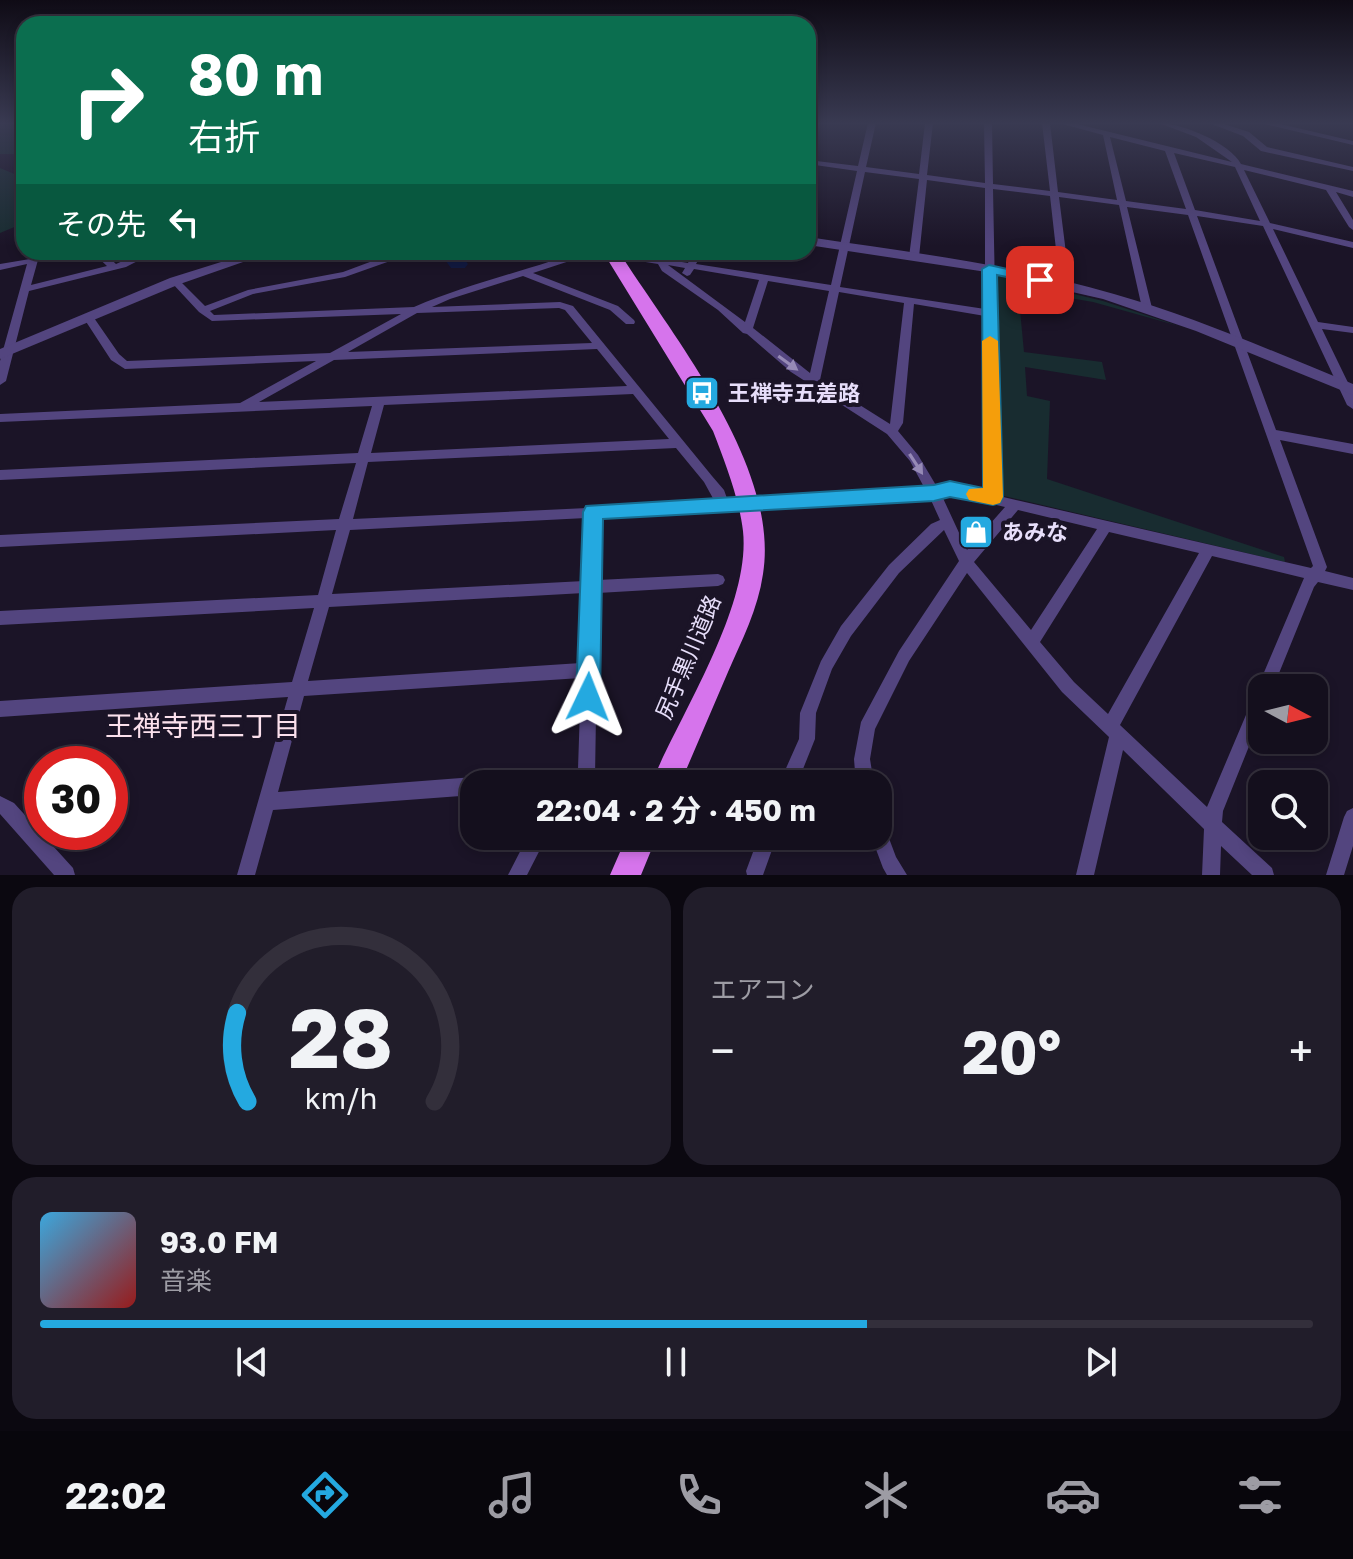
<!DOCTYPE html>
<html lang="ja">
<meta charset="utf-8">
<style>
:root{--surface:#140f1d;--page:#211d2a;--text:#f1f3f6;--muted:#9d9ca4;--line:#332f3b;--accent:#24a9e0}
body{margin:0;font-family:"Golos Text","Noto Sans JP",sans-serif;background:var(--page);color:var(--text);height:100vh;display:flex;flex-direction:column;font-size:30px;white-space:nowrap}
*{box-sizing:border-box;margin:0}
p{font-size:26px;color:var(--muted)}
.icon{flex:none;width:44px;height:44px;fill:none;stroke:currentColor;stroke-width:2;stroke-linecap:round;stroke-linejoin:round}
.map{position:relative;height:875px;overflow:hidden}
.side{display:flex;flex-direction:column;gap:12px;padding:12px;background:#0b0810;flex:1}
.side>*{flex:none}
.hud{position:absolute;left:16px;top:16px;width:800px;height:244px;border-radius:24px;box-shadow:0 4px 12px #0003,0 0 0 2px var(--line);background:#0b6e4f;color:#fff;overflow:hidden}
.needle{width:52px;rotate:97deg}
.tools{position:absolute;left:1248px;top:674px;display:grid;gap:16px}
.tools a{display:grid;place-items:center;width:80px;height:80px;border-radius:16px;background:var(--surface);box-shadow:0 4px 12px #0003,0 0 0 2px var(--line);font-size:40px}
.speed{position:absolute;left:24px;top:746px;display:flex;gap:16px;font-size:40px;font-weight:700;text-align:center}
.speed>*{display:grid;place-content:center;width:104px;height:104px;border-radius:50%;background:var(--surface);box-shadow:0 4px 12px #0003,0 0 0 2px var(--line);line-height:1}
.speed .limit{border:12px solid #d22;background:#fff;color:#111}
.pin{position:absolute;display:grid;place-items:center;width:68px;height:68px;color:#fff;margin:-34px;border-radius:16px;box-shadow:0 4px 12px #0006}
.me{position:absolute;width:88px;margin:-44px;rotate:2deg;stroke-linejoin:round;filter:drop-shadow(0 0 6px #0008)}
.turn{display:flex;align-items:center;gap:28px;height:168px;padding:0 40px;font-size:36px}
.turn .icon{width:104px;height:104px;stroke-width:2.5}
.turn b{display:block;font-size:56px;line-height:68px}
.then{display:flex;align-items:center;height:76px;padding:0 40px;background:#0003;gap:16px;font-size:30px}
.big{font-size:60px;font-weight:700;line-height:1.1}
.side .card{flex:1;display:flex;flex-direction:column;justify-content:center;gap:12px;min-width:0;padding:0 28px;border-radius:24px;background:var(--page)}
.side .dial{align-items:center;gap:0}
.dial svg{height:208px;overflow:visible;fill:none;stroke:var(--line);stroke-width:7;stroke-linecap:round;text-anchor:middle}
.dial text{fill:var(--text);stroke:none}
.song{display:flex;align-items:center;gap:24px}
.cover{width:96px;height:96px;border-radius:12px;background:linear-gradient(135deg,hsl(200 70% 55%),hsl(0 70% 35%))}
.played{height:8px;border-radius:4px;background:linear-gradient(90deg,var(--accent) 65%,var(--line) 65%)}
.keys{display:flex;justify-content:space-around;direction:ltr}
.heat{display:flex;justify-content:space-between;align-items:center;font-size:44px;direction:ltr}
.side .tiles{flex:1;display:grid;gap:12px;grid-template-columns:1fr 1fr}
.card:last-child{grid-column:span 2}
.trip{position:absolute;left:460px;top:770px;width:432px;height:80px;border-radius:24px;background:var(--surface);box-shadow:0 4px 12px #0003,0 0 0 2px var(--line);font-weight:700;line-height:80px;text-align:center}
.dock{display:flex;height:128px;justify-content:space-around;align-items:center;background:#08060c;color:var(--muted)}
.dock .icon{width:56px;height:56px}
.dock .on{color:var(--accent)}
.dock b{font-size:36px;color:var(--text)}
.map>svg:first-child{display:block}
.green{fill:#182c30}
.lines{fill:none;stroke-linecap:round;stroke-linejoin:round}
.river{fill:#121a41;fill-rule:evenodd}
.minor{fill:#53457f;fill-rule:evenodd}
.tertiary{fill:#53457f;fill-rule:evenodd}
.primary{fill:#d674ec;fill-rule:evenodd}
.oneway{fill:#968ab6}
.route{fill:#24a9e0;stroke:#176e92;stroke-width:2}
.slow{fill:#f59e0b}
.labels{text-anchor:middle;stroke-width:8;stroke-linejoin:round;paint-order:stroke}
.poi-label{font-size:22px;font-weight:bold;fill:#e7defa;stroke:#1b1427;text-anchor:start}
.street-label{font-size:22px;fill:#e7defa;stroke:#1b1427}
.near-neighbourhood-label{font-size:28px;fill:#fbe0ec;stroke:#1b1427}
</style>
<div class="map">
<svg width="1353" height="875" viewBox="0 0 1353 875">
<rect width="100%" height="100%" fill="#1b1427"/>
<!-- green -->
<path class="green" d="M0 123H24V154H0Z
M0 168 24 178V223L0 233Z
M999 276 1103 301 1179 326 1093 302 1018 289 1024 352 1102 362 1106 380 1025 367 1027 396 1050 401 1047 479 1284 557 1285 562 1004 496 999 488 994 277Z"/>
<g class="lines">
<!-- river -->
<path class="river" d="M439 252H459L468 264 465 268H451Z"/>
<!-- minor -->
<path class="minor" d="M811 123H819L812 145 808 147V133Z
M868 123H876L866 167 919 174 925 123H933L927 175 985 183 984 123H992L993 184 1050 191 1042 123H1050L1058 192 1117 200 1103 135 1059 123H1073L1232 162 1196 137 1159 123C1182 123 1230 143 1241 164L1353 191V197L1336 192 1353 220V230L1349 227 1326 190 1244 170 1270 223 1353 242V248L1273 229 1318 322 1353 327V333L1322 329 1353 393V409L1347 405 1263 226 1197 216 1276 430 1353 444V454L1280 440 1327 567 1325 571 1353 578V590L1318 582 1314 587 1273 688H1262V714L1223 811 1222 822 1272 868 1274 875H1252L1221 846 1220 875H1202L1204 829 1123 750 1094 875H1076L1109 737 1062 692 967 573 909 661 875 729 870 759 874 784H856L854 759 861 722 899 651 959 561 944 530 899 573 851 636 832 669 816 713 815 739 797 784H779L799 739 800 713 821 661 841 626 889 565 931 524 940 520 930 498 599 518 598 580 718 574 723 576 725 580 723 584 718 586 598 593 595 777 592 783 488 784 491 778 497 775 578 769 581 678 304 696 278 792 474 777 480 780 482 784H474V795L273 810 255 875H237L288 697 0 717V701L292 682 314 608 0 625V611L318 595 336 530 0 547V535L339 519 356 463 0 480V470L358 453 372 406 0 422V414L240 403 316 361 125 369 111 360 83 317 84 315H92L119 354 127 361 330 353 401 314 212 321 199 312 172 283V279H178L205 306 248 290 343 272 386 256V252H396L393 260 345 277 253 294 210 311 214 315 414 307C451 291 490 280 529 268 551 262 573 252 597 252L533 273 618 306 634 320 635 322 634 324H626L610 310 523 276 450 299 432 307 560 302 573 306 712 476 724 490 728 501 925 489 910 461 887 434 791 372 747 334 743 333 718 310 662 271 658 264 627 259 622 256 627 253 688 263 693 252H703L696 264 831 285 857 171 808 164V160L858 166ZM1110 137 1165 151 1186 209 1126 201ZM1174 153 1235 167 1260 221 1195 210ZM865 172 919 179 909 257 914 260 919 257 927 180 985 188V309L840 287ZM993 189 1050 196 1060 285 1065 288 1070 285 1059 197 1119 205 1142 308 1147 311 1152 308 1127 207 1188 215 1313 566 1311 568 999 496ZM668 265 685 268 682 273 687 276 690 275 694 269 759 280 745 322ZM768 281 829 291 810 373 753 328ZM839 292 904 303 890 424 820 380ZM914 304 985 316 987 493 950 484 937 487 918 455 898 431 903 423ZM559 308 565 310 592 343 348 352 417 313ZM597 349 627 386 259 402 334 360ZM633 394 669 439 371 453 384 405ZM676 448 704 482 715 502 353 519 368 462ZM950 494 1005 507 967 550 942 496ZM1018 510 1097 529 1031 630 974 562ZM586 518 584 581 332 594 350 530ZM1109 532 1199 553 1108 714 1074 682 1040 642ZM1212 556 1304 578 1207 807 1120 725ZM584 593 581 663 308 681 329 607Z
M1209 123H1221L1249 132 1267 147 1353 167V171L1261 151 1243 136Z
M1261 123H1276L1353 141V145Z
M92 252H103L116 264 143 252H155L126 267 29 291 6 381 0 385V361L27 264 0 270V264L36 258 38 260 31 285 107 266Z
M0 796 14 803 73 868 75 875H54L0 814Z
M1353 808V846L1344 875H1326L1344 817 1347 811Z
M878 822 884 825 896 857 907 875H887L883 868 871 836H878Z
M528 836H547L527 875H508Z
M759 836H777L763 875H747L746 871Z"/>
<!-- tertiary -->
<path class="tertiary" d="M808 237C910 252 1014 265 1114 294 1196 317 1274 352 1353 384V395L1196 331 1103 299 980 271 808 245Z
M253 252H272L180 284 0 359V349L170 278Z"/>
<!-- primary -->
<path class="primary" d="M603 252H619C674 338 780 467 763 574 758 609 742 640 728 672 712 709 696 747 680 784H651C680 714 751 607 743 531 739 498 725 462 713 431Z
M627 836H657L641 875H610Z"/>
</g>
<!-- one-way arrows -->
<defs><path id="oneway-solid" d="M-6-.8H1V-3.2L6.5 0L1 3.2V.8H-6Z" transform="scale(2)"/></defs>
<g class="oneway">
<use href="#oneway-solid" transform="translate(788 363) rotate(36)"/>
<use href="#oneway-solid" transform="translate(916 464) rotate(57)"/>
</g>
<!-- sky -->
<linearGradient id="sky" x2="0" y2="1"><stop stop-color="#0f0b15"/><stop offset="0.5" stop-color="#393a52"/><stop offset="1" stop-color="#393a52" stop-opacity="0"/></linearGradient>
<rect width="1353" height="246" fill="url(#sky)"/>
<!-- route -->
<path class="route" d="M989 265 1045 277 1047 280 1040 284 997 275 1003 497 1000 503 993 505 950 497 934 501 603 519 600 697 597 705 588 709 580 705 576 697 583 512 586 506 934 485 950 481 983 488 982 269Z"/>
<!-- slow -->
<path class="slow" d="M990 336 998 341 1003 497 1000 503 993 505 969 500 966 494 969 489 983 488 982 341Z"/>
<!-- icons -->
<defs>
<g id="bus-square" transform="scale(1.8)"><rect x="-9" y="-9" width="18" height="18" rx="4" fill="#24a9e0" stroke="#1b1427"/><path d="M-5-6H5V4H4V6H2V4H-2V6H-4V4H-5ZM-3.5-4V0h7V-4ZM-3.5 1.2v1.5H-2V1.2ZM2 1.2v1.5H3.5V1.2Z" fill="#fff"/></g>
<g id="shop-square" transform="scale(1.8)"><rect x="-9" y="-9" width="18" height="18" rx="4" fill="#24a9e0" stroke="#1b1427"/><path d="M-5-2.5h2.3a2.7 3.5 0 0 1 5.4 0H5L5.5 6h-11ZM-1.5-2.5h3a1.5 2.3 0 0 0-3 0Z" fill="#fff"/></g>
</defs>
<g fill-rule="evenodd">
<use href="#bus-square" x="702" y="393"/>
<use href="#shop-square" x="976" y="532"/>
</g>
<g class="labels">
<!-- poi labels -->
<g class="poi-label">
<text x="728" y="401">王禅寺五差路</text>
<text x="1002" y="540">あみな</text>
</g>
<!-- street labels -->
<g class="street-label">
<text transform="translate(688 657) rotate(-67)" y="8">尻手黒川道路</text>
</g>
<!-- near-neighbourhood labels -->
<g class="near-neighbourhood-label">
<text x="203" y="736">王禅寺西三丁目</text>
</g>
</g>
</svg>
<div class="tools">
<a><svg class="needle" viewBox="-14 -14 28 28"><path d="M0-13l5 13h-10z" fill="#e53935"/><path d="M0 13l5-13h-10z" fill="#9d9ca4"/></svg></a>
<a><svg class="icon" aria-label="search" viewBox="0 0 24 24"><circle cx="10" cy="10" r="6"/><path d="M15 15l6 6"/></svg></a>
</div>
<div class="speed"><div class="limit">30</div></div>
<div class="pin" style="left:1040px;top:280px;background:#d93025"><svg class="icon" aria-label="arrive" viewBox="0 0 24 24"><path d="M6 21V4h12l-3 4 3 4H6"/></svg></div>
<svg class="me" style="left:588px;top:697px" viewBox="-20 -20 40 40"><path d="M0-17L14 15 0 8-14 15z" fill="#24a9e0" stroke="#fff" stroke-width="4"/></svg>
<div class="trip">22:04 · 2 分 · 450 m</div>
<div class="hud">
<div class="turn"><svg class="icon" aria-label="right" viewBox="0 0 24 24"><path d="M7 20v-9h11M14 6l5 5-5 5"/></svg><div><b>80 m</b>右折</div></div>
<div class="then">その先<svg class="icon" aria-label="left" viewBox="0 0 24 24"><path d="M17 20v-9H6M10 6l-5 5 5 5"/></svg></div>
</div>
</div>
<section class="side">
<div class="tiles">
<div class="card dial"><svg viewBox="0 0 100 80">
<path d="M14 69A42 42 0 1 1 86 69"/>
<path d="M14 69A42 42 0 0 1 10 35" stroke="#24a9e0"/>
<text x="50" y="56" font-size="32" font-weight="700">28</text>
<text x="50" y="72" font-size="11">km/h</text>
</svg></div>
<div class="card"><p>エアコン</p>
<div class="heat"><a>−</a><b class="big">20°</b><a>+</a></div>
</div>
<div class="card">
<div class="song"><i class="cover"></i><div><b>93.0 FM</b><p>音楽</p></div></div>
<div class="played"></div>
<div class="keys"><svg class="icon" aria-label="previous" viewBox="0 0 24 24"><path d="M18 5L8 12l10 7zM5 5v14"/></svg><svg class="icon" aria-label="pause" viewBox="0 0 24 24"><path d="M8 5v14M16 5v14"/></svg><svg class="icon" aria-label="next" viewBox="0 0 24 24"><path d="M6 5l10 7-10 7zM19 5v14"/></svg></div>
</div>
</div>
</section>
<nav class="dock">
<b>22:02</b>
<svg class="icon on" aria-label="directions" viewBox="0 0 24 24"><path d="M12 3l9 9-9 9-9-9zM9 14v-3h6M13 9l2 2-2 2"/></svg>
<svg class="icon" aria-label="music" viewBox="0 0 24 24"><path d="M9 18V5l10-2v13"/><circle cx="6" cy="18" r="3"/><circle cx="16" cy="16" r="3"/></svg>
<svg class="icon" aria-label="phone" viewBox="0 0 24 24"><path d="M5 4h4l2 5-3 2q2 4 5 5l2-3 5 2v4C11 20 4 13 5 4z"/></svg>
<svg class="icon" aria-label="climate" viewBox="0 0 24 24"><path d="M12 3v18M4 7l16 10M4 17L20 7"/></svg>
<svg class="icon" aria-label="car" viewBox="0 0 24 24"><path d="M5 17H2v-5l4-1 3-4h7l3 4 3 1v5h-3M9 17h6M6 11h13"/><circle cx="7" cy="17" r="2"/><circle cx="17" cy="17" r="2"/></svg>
<svg class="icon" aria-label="filters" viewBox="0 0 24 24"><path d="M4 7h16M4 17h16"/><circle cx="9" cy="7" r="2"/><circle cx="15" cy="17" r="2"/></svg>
</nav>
